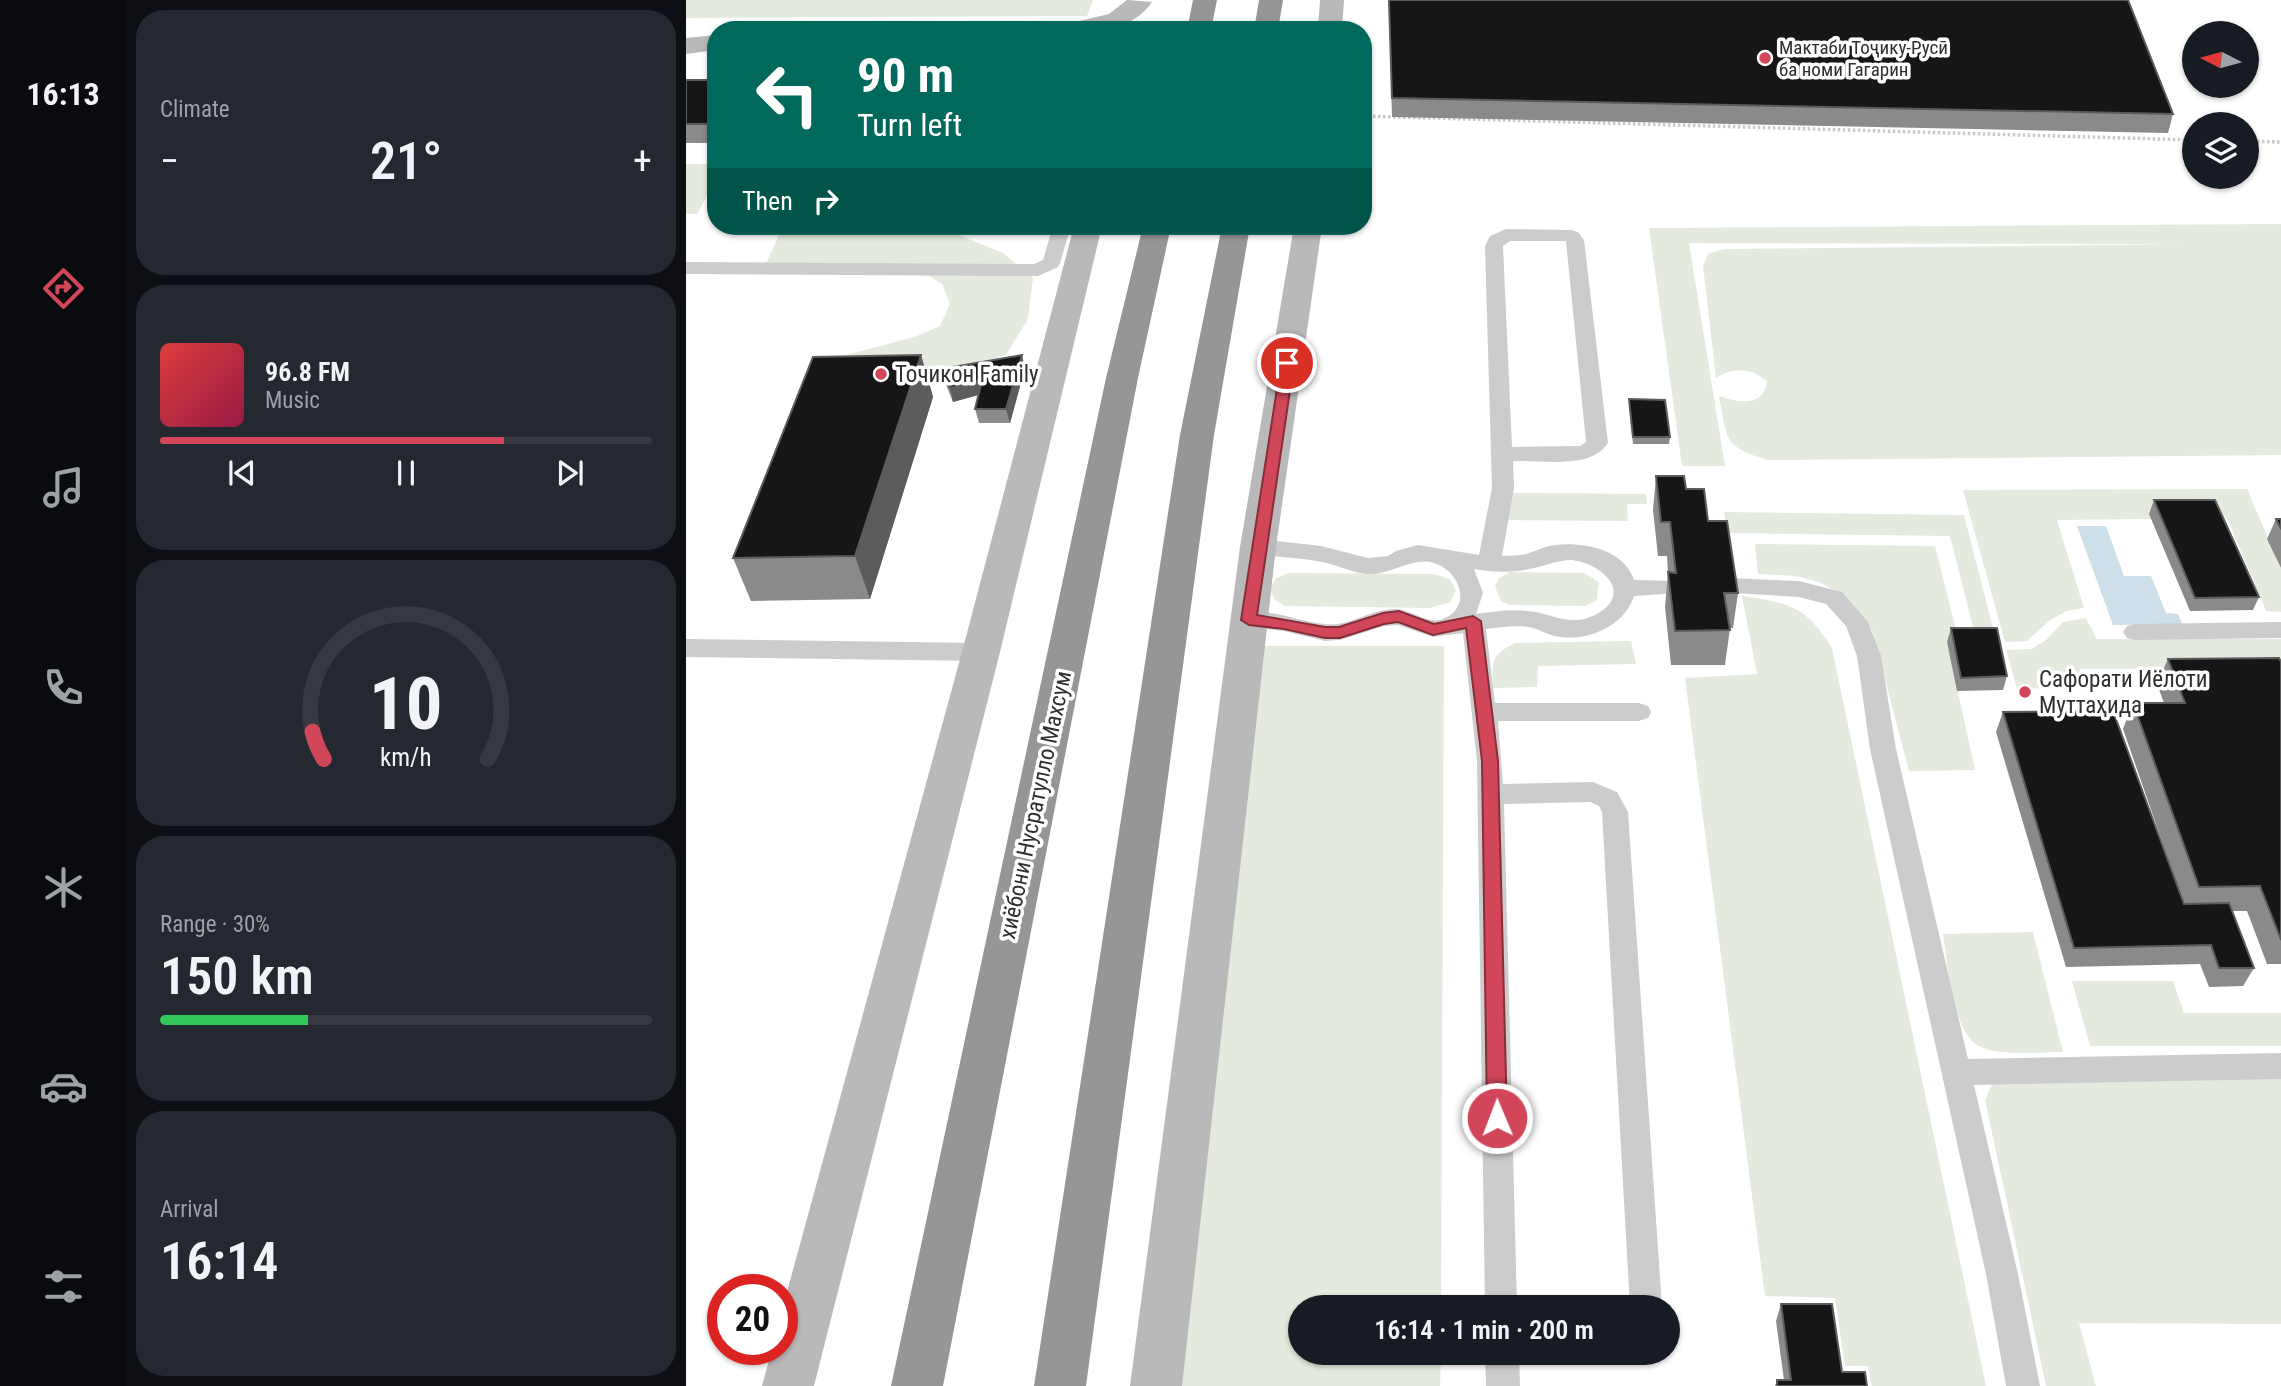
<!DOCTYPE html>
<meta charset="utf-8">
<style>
:root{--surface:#171b24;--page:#242831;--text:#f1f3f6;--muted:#9ea1a6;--line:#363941;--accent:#d14658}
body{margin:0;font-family:"Roboto Condensed",sans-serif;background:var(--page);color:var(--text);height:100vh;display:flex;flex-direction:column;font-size:26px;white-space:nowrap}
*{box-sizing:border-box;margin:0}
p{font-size:23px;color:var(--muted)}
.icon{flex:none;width:38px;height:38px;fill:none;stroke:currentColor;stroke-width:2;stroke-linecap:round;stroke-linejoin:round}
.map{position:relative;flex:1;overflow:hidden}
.panel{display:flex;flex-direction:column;gap:10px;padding:10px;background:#0d0f14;width:560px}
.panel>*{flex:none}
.banner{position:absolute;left:21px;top:21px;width:665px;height:214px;border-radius:28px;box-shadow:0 2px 5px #0004;background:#00695c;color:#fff;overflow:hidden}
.needle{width:46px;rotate:276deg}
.buttons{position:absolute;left:1496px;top:21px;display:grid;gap:14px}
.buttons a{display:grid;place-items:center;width:77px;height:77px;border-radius:50%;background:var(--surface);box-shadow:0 2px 5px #0004;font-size:35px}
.speed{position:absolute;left:21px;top:1274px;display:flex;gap:14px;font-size:35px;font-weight:700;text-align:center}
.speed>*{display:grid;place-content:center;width:91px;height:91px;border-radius:50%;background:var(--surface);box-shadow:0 2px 5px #0004;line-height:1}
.speed .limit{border:10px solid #d22;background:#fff;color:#111}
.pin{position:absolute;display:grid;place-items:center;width:60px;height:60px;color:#fff;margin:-30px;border:4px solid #fff;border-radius:50%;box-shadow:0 2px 7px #0007}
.me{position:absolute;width:77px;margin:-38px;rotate:359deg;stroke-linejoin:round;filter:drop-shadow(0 0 5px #0008)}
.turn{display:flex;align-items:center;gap:24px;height:147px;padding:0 35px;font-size:32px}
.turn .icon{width:91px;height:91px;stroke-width:2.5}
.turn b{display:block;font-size:49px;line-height:60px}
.then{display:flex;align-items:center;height:66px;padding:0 35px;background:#0003;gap:14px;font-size:26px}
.big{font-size:52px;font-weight:600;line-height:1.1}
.panel .tile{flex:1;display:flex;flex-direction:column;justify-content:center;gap:10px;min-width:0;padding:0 24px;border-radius:28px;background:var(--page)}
.panel .dial{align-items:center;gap:0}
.dial svg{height:182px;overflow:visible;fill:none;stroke:var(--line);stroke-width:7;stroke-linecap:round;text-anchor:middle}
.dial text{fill:var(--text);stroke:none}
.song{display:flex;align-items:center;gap:21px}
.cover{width:84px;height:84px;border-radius:10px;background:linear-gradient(135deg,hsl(0 70% 55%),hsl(340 70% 35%))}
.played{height:7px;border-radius:4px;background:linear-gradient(90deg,var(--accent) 70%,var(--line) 70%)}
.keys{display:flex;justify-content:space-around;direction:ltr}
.heat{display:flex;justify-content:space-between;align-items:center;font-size:38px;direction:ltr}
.charge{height:10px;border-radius:5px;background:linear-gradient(90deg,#34c759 30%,var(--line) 0)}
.trip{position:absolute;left:602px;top:1295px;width:392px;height:70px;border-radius:35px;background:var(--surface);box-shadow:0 2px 5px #0004;font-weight:600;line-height:70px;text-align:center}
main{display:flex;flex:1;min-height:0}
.dock{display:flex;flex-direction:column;width:126px;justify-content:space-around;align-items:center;background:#090b0e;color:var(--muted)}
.dock .icon{width:49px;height:49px}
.dock .selected{color:var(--accent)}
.dock b{font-size:32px;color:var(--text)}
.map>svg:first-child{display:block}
.green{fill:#e5eade}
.water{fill:#cddfe8}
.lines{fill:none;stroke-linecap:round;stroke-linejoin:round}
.path{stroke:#c9c9c9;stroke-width:3.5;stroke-dasharray:2.5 2.5;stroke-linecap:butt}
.lane{fill:#ccc;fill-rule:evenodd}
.secondary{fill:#b9b9b9;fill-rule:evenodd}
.highway{fill:#969696;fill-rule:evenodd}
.wall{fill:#8a8a8a}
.shaded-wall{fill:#5c5c5c}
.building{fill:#161616;stroke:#5c5c5c;stroke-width:2}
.route{fill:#d14658;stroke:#882e39;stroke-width:2}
.poi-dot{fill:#d14658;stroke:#fff;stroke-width:2.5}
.labels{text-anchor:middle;stroke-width:7;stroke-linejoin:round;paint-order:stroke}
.far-poi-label{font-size:19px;fill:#2f2f2f;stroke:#fff;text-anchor:start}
.poi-label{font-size:23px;fill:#2f2f2f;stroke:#fff;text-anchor:start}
.street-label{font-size:23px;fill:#2f2f2f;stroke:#fff}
</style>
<main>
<nav class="dock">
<b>16:13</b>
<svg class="icon selected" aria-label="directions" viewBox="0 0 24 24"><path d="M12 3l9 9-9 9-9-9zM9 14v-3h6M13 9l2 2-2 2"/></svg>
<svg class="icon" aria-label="music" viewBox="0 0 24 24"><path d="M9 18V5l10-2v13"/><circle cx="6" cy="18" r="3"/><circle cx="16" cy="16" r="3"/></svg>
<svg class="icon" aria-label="phone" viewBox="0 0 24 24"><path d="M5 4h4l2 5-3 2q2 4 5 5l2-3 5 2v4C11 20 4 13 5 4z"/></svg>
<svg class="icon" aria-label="climate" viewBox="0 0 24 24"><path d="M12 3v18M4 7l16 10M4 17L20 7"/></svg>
<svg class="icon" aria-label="car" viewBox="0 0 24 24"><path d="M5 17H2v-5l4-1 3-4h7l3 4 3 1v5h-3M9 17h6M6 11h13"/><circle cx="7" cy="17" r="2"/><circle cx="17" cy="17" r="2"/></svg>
<svg class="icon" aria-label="filters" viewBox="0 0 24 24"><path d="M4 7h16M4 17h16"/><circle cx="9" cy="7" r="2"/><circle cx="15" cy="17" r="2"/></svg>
</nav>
<section class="panel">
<div class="tile"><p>Climate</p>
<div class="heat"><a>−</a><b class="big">21°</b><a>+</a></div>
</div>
<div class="tile">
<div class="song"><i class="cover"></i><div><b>96.8 FM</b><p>Music</p></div></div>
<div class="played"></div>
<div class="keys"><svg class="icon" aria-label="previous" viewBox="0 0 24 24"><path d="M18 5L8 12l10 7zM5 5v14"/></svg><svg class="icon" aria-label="pause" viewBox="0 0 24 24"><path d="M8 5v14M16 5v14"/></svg><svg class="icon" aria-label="next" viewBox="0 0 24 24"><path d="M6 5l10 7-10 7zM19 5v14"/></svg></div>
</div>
<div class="tile dial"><svg viewBox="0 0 100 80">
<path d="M14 69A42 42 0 1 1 86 69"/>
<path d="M14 69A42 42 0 0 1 9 57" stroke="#d14658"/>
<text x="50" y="56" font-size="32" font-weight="700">10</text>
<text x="50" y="72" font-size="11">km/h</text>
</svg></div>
<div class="tile"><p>Range · 30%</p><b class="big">150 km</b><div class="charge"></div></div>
<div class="tile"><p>Arrival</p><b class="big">16:14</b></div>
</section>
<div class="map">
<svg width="1595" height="1386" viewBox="0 0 1595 1386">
<rect width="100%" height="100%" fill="#fff"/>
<!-- green -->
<path class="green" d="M0 0H407L401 16 0 18Z
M0 164H30V179L11 214H0Z
M1595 224V455L1082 460C1037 447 1041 439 1033 396 1052 403 1078 407 1081 382 1066 367 1046 367 1030 378L1017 266 1022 254 1038 249 1498 244 1003 243 1039 466H996L963 228Z
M203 229 268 233 317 253 347 278 342 319 320 355 242 378 177 388 149 379 161 355 231 336 254 326 264 304 256 284 240 274 79 266 94 233Z
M1561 489 1595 568V612L1580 611 1541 518 1371 520 1398 608 1381 611 1364 620 1341 641 1319 642 1277 490Z
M821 493 960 494 961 504H941L942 521 820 520Z
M1038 512 1278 515 1309 636 1289 635 1264 536 1041 533Z
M1069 544 1249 546 1273 642H1261L1289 770 1223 771 1186 630 1159 596 1133 582 1110 576 1072 574Z
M824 572 898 573 913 582 911 600 899 606 823 605 815 601 809 586 813 578Z
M604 573 748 574 764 579 770 590 764 602 744 608 599 606 589 600 584 590 590 578Z
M1056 596C1104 603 1120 606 1146 648L1300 1386H1186L1182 1366H1159L1149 1298 1079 1296 999 678 1071 674Z
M1400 618 1411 639H1595V683L1471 684 1463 669H1394L1399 689 1331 688 1320 650 1345 649 1360 640 1377 622Z
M945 641 950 664 852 666 851 687 807 688C806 663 804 655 829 643Z
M560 646H758L755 1307H614V1353H755L754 1386H471Z
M1347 932 1377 1052C1354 1052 1311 1057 1291 1045 1267 1031 1261 960 1257 934Z
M1386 981H1487L1498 1013H1595V1046H1404Z
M1595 1077V1324L1393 1323 1410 1386H1360L1299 1100 1305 1086 1320 1079Z"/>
<!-- water -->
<path class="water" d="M1391 526H1420L1438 576H1465L1480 613 1492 614 1496 624 1427 625Z"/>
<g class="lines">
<!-- path -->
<path class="path" d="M677 116 1508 140
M1561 141 1595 142"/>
<!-- lane -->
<path class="lane" d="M367 226H385L374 263 372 267 352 276 0 274V262L348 264 357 260Z
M820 229 885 230 892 232 898 240 922 443C904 470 856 460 827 461L828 488 816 556C825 555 835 556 843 553 852 550 860 546 869 545 897 542 938 549 948 580L992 581 996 587 992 593 948 596C939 625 904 641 874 637 863 636 854 629 843 627 829 625 814 627 800 629L809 703H953L962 706 965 712 962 718 953 721H812L817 784 907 782 931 792 942 812 976 1307H944L916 812 913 806 904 802 818 804 831 1307H799L791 761 777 633 747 637 712 625 698 626 654 640 639 641 598 631 555 626 551 620 555 614C583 606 611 622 639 624 664 627 686 608 711 609 726 610 742 625 757 619 789 606 772 567 744 562 722 559 705 575 682 574 667 573 651 565 636 562 615 558 593 557 572 555L564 552 561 547 564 542 572 539 635 546 682 558 702 556 710 551 732 545 793 555 806 488 799 246 804 236ZM824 241H880L900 442 894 446 826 447 817 246ZM886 560C917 564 949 594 909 615 884 628 864 612 840 611 823 609 807 612 790 614L797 593 788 569C806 572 826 573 843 569 858 567 870 560 886 560Z
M1041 578 1113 581 1156 592 1182 622 1195 656 1210 749 1282 1059 1595 1053V1079L1288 1085 1332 1274 1354 1386H1320L1300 1274 1184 749 1171 656 1160 626 1140 604 1113 597 1033 592 1029 586 1033 580Z
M1595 622V638L1449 640 1441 638 1437 632 1441 626 1449 624Z
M0 639 295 643 303 646 307 652 303 658 295 661 0 657Z
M799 1353H833L834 1386H800Z"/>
<!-- secondary -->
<path class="secondary" d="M441 0 466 2C444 34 407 30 373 30L376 25 423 14Z
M634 0H658L656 30H632Z
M30 35V50L0 54V38Z
M388 226H416L314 652 128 1386H76L86 1349H96V1310L276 652Z
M608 226H636L590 547 496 1386H444L554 547Z"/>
<!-- highway -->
<path class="highway" d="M507 0H531L525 30H501Z
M573 0H597L592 30H568Z
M457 226H485L452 378 257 1386H205L420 378Z
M536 226H564L528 435 400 1386H348L494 435Z"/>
</g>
<!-- wall -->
<path class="wall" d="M703 0 1487 114 1482 133 706 117Z
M0 80H30V143H0Z
M235 355 247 397 184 599 65 601 47 558Z
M339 368 324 423H293L289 409 293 395 267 402 259 382 255 369Z
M943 399 984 437 983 444H947L943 406Z
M970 476 1000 489 1022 521 1052 593 1047 628H1044L1039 665H985L979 607 982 573 981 556H972L967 510Z
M1468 500 1573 597 1567 610 1504 611 1463 514Z
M1590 519H1595V568L1581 539Z
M1265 628 1321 676 1317 690 1271 691 1261 642Z
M1482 659 1595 662V964H1581L1561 911H1546L1568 968 1557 986 1523 987 1514 964 1380 967 1310 732 1317 712 1487 873 1437 729 1447 703H1478L1471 684Z
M1095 1304 1156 1372 1181 1386H1089L1091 1380H1098L1090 1321Z"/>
<!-- shaded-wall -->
<path class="shaded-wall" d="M235 355 247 397 184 599 169 556Z
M336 355 339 368 324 423 320 409Z
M296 380 299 393 267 402 264 388Z"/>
<!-- building -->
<path class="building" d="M703 0H1442L1487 114 706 98Z
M0 80H30V124H0Z
M235 355 169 556 47 558 127 357Z
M336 355 320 409H289L296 380 264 388 255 369Z
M943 399 979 400 984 437H947Z
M970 476H998L1000 489H1018L1022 521H1041L1052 593H1038L1044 630 989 631 982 572 990 573 984 522H975Z
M1468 500H1529L1573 597 1509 598Z
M1590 519H1595V529Z
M1265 628H1311L1321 676 1275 678Z
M1593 658 1595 662V940L1574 886 1513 887 1447 703H1499L1482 659Z
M1427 711 1498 904 1543 903 1568 968H1533L1525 945 1388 948 1317 712Z
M1095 1304H1146L1156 1372H1179L1181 1386H1091V1380H1105Z"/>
<!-- route -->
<path class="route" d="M601 360 608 363 571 615 639 627H653L697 613 713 611 748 624 787 616 795 621 812 761 821 1118 818 1124 811 1127 804 1124 801 1118 796 761 780 628 747 635 712 622 698 624 654 638H639L598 629 563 625 555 620 595 363Z"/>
<!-- markers -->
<g class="poi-dot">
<circle cx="1079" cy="58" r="7"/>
<circle cx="195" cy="374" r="7"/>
<circle cx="1339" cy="692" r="7"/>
</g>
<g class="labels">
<!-- far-poi labels -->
<g class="far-poi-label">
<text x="1093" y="54">Мактаби Тоҷику-Русӣ<tspan x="1093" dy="22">ба номи Гагарин</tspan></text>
</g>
<!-- poi labels -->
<g class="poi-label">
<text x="209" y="382">Точикон Family</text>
<text x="1353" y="687">Сафорати Иёлоти<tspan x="1353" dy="26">Муттаҳида</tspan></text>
</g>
<!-- street labels -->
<g class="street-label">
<text transform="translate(349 805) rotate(-78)" y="8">хиёбони Нусратулло Махсум</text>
</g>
</g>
</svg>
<div class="buttons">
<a><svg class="needle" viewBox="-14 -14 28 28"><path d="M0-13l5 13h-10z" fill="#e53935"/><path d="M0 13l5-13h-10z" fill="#9ea1a6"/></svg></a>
<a><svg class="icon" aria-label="layers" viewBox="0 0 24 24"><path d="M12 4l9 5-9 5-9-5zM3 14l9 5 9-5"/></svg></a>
</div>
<div class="speed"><div class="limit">20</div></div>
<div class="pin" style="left:601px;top:363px;background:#d93025"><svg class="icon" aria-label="arrive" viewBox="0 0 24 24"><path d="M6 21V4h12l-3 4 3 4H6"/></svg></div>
<svg class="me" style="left:811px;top:1118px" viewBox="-20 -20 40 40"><circle r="17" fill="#d14658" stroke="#fff" stroke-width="3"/><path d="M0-11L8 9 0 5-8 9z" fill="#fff"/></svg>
<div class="trip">16:14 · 1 min · 200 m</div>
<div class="banner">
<div class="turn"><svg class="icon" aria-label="left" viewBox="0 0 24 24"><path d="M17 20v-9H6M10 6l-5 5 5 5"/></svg><div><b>90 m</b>Turn left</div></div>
<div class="then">Then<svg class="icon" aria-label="right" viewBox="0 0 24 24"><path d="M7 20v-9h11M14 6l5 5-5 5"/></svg></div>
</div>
</div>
</main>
